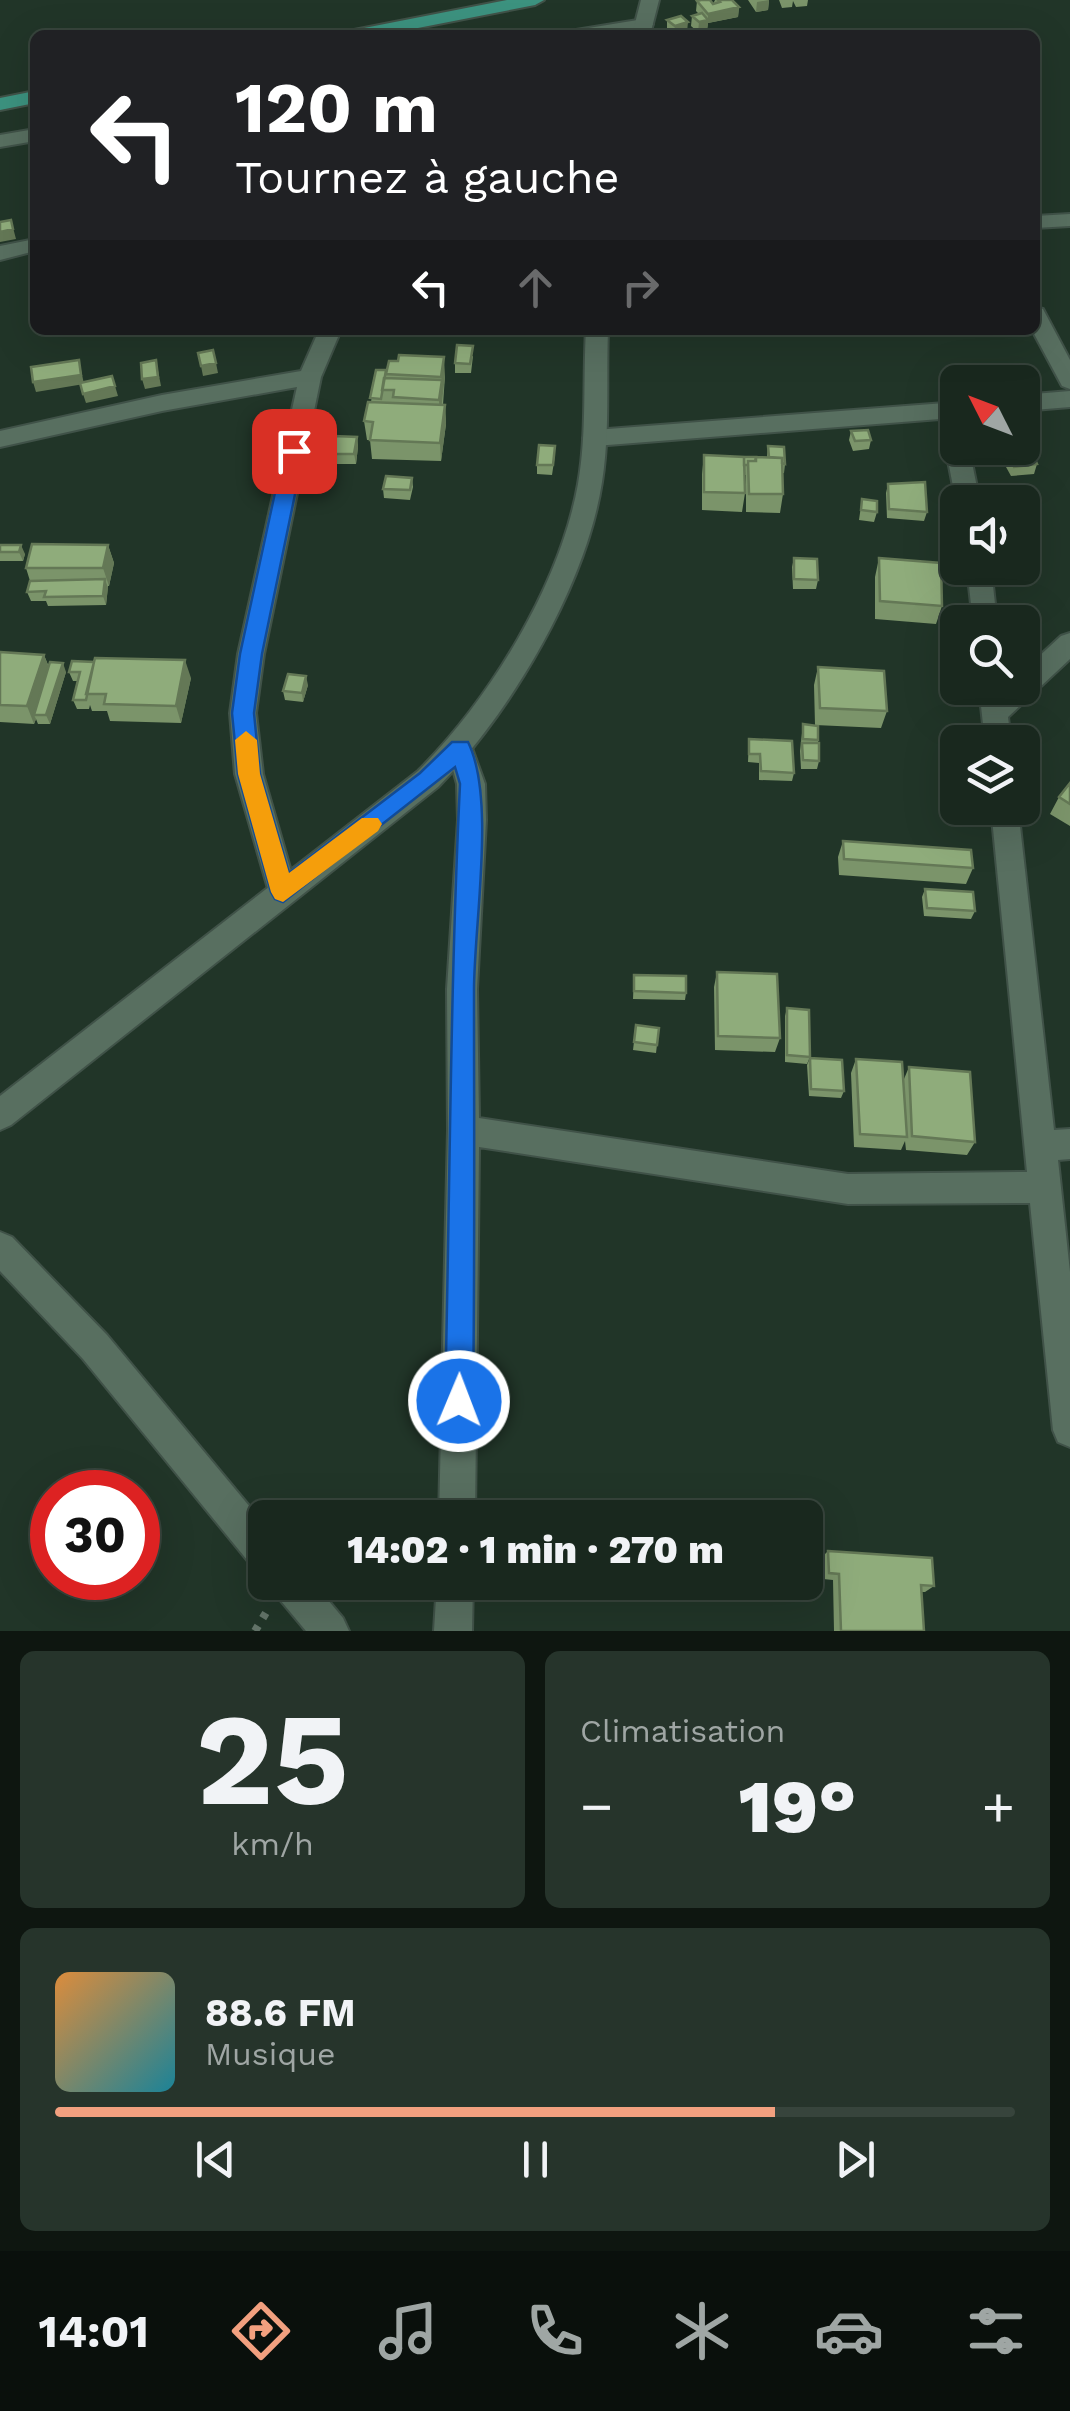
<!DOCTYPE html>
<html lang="fr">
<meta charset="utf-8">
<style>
:root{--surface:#19281e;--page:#26342b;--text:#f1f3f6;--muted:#9fa6a4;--line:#37443c;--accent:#f2a07f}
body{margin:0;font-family:"Work Sans",sans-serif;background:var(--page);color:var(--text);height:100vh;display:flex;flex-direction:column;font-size:38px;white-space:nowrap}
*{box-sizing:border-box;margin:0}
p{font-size:32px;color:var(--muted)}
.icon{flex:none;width:55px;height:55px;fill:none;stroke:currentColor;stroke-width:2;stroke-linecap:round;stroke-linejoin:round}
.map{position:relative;height:1631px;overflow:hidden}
.drawer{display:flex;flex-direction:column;gap:20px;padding:20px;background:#0e1610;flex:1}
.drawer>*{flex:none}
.top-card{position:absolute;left:30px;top:30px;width:1010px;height:305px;border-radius:15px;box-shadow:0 10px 40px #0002,0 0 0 2px var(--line);background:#202124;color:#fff;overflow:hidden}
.needle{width:65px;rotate:312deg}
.controls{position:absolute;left:940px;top:365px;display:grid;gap:20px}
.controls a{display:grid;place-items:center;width:100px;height:100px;border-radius:15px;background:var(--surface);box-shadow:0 10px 40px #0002,0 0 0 2px var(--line);font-size:50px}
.speed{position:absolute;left:30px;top:1470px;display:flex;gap:20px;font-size:50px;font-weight:700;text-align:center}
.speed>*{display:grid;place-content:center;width:130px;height:130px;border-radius:50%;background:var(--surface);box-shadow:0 10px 40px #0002,0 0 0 2px var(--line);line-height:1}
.speed .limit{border:15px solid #d22;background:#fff;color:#111}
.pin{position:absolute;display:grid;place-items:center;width:85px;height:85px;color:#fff;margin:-42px;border-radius:20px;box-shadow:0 5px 15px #0006}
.me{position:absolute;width:110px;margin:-55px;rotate:1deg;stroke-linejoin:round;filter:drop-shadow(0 0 8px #0008)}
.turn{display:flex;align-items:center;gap:35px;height:210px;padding:0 40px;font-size:45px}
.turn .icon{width:130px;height:130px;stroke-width:2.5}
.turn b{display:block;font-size:70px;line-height:85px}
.lanes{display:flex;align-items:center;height:95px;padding:0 40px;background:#0003;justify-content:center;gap:50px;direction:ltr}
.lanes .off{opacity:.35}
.big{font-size:75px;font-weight:800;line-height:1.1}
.drawer .widget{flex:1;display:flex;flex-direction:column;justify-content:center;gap:15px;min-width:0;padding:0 35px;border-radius:15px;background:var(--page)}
.drawer .dial{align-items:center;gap:0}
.dial b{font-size:130px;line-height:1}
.song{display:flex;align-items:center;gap:30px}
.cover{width:120px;height:120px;border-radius:15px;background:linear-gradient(135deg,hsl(30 70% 55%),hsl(190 70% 35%))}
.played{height:10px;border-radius:5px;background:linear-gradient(90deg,var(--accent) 75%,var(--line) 75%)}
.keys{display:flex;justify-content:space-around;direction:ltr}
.heat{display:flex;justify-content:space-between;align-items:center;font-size:55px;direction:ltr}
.drawer .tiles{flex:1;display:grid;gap:20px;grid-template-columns:1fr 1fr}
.widget:last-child{grid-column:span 2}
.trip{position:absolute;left:248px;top:1500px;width:575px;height:100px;border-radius:15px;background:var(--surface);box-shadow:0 10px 40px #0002,0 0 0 2px var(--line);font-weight:800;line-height:100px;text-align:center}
.menu{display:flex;height:160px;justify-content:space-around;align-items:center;background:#0a100c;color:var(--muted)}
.menu .icon{width:70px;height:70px}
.menu .active{color:var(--accent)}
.menu b{font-size:45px;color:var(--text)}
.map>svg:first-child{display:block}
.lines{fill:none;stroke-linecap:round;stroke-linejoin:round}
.minor-casing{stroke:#405248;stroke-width:4}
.tertiary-casing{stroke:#405248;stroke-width:4}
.primary-casing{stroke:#405248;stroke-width:4}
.path{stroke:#637469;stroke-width:8;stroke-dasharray:6 9;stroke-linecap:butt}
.minor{fill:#586f60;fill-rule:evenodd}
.tertiary{fill:#586f60;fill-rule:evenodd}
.primary{fill:#3c927f;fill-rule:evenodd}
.wall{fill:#7b946a}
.shaded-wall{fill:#647856}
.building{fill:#8fac7b;stroke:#647856;stroke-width:2.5}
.route{fill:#1a73e8;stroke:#114b97;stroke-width:2.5}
.slow{fill:#f59e0b}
</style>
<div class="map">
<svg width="1070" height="1631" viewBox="0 0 1070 1631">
<rect width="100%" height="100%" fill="#213528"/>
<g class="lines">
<!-- minor casing -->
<g class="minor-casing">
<path id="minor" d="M644 19 653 24 650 28 610 35H567L576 30Z
M35 129V141L0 147V135Z
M1070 214V226L1035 228V216Z
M35 239V251L0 260V246Z
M1035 307 1043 309 1070 360V389L1062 386 1032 330Z
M319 330H341L321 377 264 654 256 713 263 774 297 892 293 901 283 904 273 901 269 892 235 774 230 713 238 654 297 387 162 411 0 447V431L162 395 301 371Z
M1070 391V407L1022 411V395Z
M958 402V448H969L980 502H956L940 419 595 446 583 438 595 430Z
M967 568H991L997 622H973Z
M1070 633V659L1008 717 1011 742H985L979 688H1022V672L1061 636Z
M460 737 469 740 485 784 486 820 477 989 479 1118 848 1174 1027 1172 991 808H1018L1054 1130 1070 1129V1159L1058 1160 1070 1272V1447L1058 1442 1053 1430 1030 1203 848 1204 479 1147 475 1518H439L448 1130 447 989 458 820 457 784 447 748 451 740Z
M0 1232 12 1237 107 1335 265 1525V1571L252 1566 83 1359 0 1271Z
M271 1582H313L343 1618 349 1631H306L276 1595Z
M437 1582H473L472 1631H434Z"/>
</g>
<!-- tertiary casing -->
<g class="tertiary-casing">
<path id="tertiary" d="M641 0H659L650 35H632Z
M586 330H608C606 381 610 432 602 482 586 586 511 712 438 787L11 1125 0 1130V1096L418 771C490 699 560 585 578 484 587 434 583 381 586 330Z"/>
</g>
<!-- primary casing -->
<g class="primary-casing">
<path id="primary" d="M507 0H544L535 5 382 35H345L354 30Z
M35 91V103L0 110V98Z"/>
</g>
<!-- path -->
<path class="path" d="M255 1631 267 1611"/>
<!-- minor -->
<use href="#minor" class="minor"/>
<!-- tertiary -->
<use href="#tertiary" class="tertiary"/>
<!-- primary -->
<use href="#primary" class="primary"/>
</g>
<!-- wall -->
<path class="wall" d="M715 0H732L739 7 738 17 708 23 707 30 698 32 691 26 692 16 699 14 696 11 697 1 713 4Z
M748 0H769L768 10 756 12Z
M779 0H808L807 6 796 7 793 1 792 7 782 8Z
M667 20 687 32 673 35 667 29Z
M473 356 471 373H455V363Z
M376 370 445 376 443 405H445L446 424 441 461 372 459 370 440H367L364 421 371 402Z
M851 431 871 440 869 449 853 451 849 440Z
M1022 433 1037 449 1034 457 1037 464 1034 474 1011 476 1006 467 1008 460 1003 461 999 448H1022Z
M357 437 358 447 356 464H333L331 454Z
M768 446 785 464 784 473H782L783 494 780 513 746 512V475H745V493L742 512 702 510V474L704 455 767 457Z
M555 455 552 475 537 474V465Z
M412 478 413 487 410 500 384 498 383 489Z
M888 484 927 512 924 521 887 518 886 493Z
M862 499 877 512 874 522 859 520Z
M0 545 25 554 23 561H0Z
M108 545 114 563 109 586H108L106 605 48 606 46 601H31L27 592 30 581 26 568Z
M794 558 818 580 816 589H793L792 567Z
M879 558 942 606 936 624 875 619V577Z
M0 652 44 655 49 667 66 672 50 724H38L36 719 34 724 0 722Z
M818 667 887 711 881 728 815 725 814 685Z
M69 672 191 678 181 723 110 721 107 711H92L90 705 89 709H77L73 700 78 681H73Z
M308 685 303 702 285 700 283 691Z
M803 724 818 740 819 761 817 769H801L800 751Z
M749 739 794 773 792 781 759 780V763L748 762Z
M1070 783V826L1050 814 1059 797Z
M843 841 973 868 966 884 839 875 838 857Z
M925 889 975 911 971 919 924 916 922 897Z
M717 972 780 1038 775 1052 715 1050 714 987Z
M634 975 686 993 685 1000 633 999Z
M787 1008 810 1057 807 1064 785 1062V1016Z
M636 1025 659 1028 656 1053 633 1050Z
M810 1058 844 1091 841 1098 809 1096 807 1065Z
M856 1059 904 1079 909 1067 975 1142 967 1155 906 1150 905 1141 901 1150 854 1147 851 1073Z
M828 1551 934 1586 925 1592H921L924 1631H834L833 1580 823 1579 822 1557Z"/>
<!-- shaded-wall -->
<path class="shaded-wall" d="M769 0 768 10 756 12 757 2Z
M739 7 738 17 708 23 707 30 698 32 699 22 708 20V14Z
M688 22 687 32 674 35 675 26Z
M11 220 16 239 0 242V232Z
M444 357 445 376 440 419 439 400Z
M79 360 84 384 36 392 33 382Z
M156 360 161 386 145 389 142 379Z
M216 363 218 373 203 376 201 366Z
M115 386 118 396 86 403 83 394Z
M445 405 446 424 441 461 440 443Z
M357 437 358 447 356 464 354 454Z
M21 545 25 554 23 561 19 552Z
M108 545 114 563 109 586 103 568Z
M105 579 108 588 106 605 103 596Z
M44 655 51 673 34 715 36 719 34 724 27 706Z
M185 660 191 678 181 723 176 706Z
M63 663 66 672 50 724 46 715Z
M306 676 308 685 303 702 302 693Z"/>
<!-- building -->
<path class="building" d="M701 0H710L713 4 720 2 718 0H732L739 7 708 14 697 1Z
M702 13 708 20 699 22 692 16Z
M681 16 688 22 675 26 667 20Z
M11 220 13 229 0 232V222Z
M457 345 473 346 470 364 455 363Z
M213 350 216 363 201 366 198 353Z
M399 355 444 357 441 377 386 374 389 361H398Z
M79 360 81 375 33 382 31 367Z
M156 360 158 377 142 379 141 363Z
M376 370H386L381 399 370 398Z
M112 376 115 386 83 394 80 383Z
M384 378 442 380 439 400 393 397 394 390H382Z
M368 402 445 405 440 443 370 440 373 422 364 421Z
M868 430 871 440 855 441 851 431Z
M1029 432 1037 449 1027 450 1022 442V433Z
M334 436 357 437 354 454H331Z
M539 445 555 446 553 465H537Z
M768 446 784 447 785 464 782 463V458L769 457Z
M1005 448H1019L1020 450 1007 451Z
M704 455 744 457 745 493 704 492Z
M1033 455 1037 464 1014 467 1009 457Z
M744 457H756L755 461H748V465H744Z
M756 457 782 458 783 494H749L748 461H756Z
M386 476 412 478 410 490 383 489Z
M925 482 927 512 889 509 888 484Z
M862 499 877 501V512L861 510Z
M32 544 108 545 103 568H26Z
M0 545H21L19 552H0Z
M794 558 817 559 818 580 794 579Z
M879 558 941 563 942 606 880 601Z
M105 579 103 596 44 597 46 591 27 592 30 581Z
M0 652 44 655 27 706 0 705Z
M95 658 185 660 176 706 104 704 106 694H86Z
M72 661 94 662 86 700H73L80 672H69Z
M50 662 63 663 46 715H34Z
M818 667 884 671 887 711 820 708Z
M288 674 306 676 302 693 283 691Z
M803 724 818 726V740L803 739Z
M749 739 792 741 794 773 761 771 760 754H749Z
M802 743H819V761L803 760Z
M1070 783V804L1059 797Z
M843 841 971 850 973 868 844 859Z
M925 889 973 892 975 911 927 908Z
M717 972 777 974 780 1038 718 1036Z
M634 975 686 976V993L634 991Z
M787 1008 809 1010 810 1057 787 1055Z
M636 1025 659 1028 657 1045 634 1042Z
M810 1058 842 1060 844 1091 811 1089Z
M856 1059 902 1062 907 1137 860 1134Z
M909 1067 970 1072 975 1142 912 1136Z
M828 1551 932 1558 934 1586 921 1585 924 1631H841L839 1574 829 1573Z"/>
<!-- route -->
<path class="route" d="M294 444 304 451 262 654 254 713 260 774 289 873 420 773 452 742H468C496 798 474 924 474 990 474 1127 475 1264 473 1401L469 1411 459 1415 449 1411 445 1401C450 1195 450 990 460 784L455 767 283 902 275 899 271 892 238 774 232 713 240 654 284 451Z"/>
<!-- slow -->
<path class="slow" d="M246 731 257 740 260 774 289 873 362 818H378L382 824 378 831 283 902 275 899 271 892 238 774 235 740Z"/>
</svg>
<div class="controls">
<a><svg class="needle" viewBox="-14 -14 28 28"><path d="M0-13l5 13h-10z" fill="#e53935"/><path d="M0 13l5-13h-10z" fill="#9fa6a4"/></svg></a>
<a><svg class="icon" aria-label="sound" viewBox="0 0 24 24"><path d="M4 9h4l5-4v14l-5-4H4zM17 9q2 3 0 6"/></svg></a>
<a><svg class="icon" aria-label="search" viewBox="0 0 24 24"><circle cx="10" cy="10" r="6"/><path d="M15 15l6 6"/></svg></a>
<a><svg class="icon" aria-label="layers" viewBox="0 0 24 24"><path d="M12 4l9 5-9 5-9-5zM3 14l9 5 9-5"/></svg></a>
</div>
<div class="speed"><div class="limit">30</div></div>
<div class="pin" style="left:294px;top:451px;background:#d93025"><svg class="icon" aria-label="arrive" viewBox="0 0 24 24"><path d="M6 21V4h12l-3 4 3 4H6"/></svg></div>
<svg class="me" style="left:459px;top:1401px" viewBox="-20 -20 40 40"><circle r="17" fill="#1a73e8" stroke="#fff" stroke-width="3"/><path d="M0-11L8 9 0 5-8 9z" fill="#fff"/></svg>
<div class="trip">14:02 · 1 min · 270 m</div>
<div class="top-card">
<div class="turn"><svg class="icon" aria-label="left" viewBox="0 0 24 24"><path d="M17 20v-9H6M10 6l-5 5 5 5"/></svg><div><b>120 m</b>Tournez à gauche</div></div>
<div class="lanes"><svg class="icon" aria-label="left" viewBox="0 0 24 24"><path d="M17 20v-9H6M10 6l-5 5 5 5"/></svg><svg class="icon off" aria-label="ahead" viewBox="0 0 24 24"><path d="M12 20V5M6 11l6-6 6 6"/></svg><svg class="icon off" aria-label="right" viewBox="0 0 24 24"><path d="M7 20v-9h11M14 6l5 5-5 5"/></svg></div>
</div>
</div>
<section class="drawer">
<div class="tiles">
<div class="widget dial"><b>25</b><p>km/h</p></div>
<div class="widget"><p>Climatisation</p>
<div class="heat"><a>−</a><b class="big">19°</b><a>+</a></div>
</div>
<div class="widget">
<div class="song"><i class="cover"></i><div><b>88.6 FM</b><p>Musique</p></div></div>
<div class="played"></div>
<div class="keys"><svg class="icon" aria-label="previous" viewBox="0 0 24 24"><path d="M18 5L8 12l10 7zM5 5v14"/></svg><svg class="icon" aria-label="pause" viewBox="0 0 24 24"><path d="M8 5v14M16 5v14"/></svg><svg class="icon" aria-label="next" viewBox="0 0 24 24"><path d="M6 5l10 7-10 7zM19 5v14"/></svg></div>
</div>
</div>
</section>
<nav class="menu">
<b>14:01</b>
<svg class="icon active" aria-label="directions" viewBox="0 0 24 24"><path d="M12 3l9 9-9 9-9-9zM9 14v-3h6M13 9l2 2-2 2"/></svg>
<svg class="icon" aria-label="music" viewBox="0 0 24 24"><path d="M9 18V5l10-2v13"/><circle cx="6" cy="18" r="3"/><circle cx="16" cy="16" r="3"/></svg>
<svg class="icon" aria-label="phone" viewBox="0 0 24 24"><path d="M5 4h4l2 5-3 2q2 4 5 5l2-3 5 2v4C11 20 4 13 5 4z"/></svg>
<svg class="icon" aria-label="climate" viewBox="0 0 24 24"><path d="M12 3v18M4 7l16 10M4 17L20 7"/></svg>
<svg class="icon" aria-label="car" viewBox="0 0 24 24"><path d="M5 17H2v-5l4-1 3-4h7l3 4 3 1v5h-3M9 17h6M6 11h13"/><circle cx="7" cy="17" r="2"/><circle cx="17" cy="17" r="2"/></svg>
<svg class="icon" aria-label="filters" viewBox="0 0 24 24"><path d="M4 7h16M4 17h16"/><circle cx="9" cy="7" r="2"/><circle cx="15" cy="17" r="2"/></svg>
</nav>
